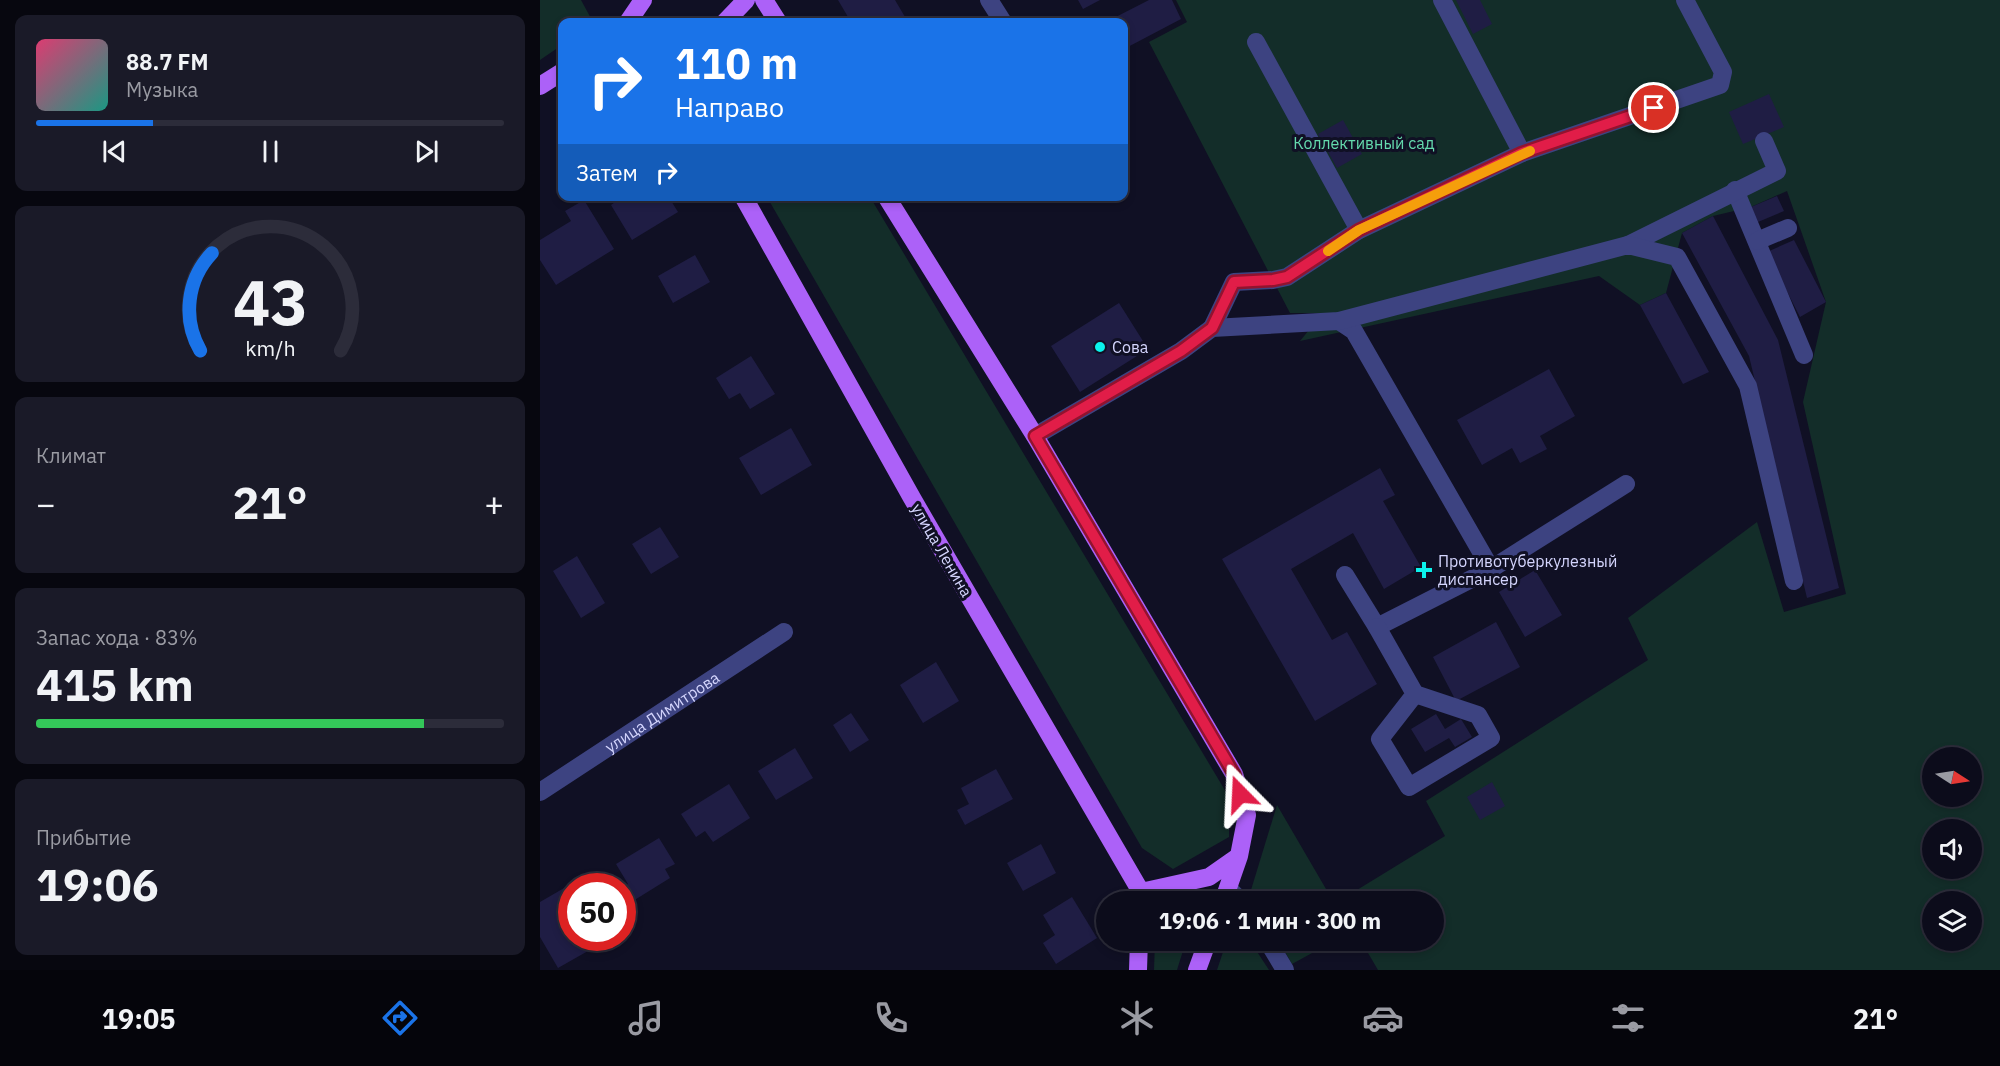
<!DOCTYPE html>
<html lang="ru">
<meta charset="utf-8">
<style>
:root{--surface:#0c0c1b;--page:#1a1a28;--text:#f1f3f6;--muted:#9a9ba3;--line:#2c2c3a;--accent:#1a73e8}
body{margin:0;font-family:"IBM Plex Sans",sans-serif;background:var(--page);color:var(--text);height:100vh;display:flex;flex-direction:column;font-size:22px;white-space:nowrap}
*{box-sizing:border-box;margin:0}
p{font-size:20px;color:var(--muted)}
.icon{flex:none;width:33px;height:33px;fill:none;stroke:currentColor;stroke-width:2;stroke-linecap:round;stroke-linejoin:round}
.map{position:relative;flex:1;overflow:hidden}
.sheet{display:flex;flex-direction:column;gap:15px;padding:15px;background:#07070f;width:540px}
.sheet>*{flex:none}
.guide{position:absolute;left:18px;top:18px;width:570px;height:183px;border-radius:12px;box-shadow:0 3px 9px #0003,0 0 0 2px var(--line);background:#1a73e8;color:#fff;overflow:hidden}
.needle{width:39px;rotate:102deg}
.controls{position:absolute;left:1382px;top:747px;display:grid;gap:12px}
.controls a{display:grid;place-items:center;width:60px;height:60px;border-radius:50%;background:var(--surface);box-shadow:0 3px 9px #0003,0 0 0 2px var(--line);font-size:30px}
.speed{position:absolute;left:18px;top:873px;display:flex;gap:12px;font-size:30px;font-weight:700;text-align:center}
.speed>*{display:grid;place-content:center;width:78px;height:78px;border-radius:50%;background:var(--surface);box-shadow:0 3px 9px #0003,0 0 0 2px var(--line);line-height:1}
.speed .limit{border:9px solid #d22;background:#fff;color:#111}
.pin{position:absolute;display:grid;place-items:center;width:51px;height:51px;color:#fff;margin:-26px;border:3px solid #fff;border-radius:50%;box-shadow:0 2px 6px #0007}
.me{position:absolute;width:66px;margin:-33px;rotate:339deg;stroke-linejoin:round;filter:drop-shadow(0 0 4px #0008)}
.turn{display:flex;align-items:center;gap:21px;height:126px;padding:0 18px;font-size:27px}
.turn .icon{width:78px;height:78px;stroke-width:2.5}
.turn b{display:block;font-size:42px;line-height:51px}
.then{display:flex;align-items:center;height:57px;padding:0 18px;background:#0003;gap:12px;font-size:22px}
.big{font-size:45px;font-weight:800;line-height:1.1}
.sheet .tile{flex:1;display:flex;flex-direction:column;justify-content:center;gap:9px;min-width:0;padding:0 21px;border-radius:12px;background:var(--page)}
.sheet .dial{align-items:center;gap:0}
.dial svg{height:156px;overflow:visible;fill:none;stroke:var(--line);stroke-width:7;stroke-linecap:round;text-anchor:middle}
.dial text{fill:var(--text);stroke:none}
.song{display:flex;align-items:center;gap:18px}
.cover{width:72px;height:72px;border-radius:9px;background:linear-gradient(135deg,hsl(340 70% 55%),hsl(170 70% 35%))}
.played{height:6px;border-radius:3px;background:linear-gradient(90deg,var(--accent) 25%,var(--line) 25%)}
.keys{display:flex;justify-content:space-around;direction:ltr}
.heat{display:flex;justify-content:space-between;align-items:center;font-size:33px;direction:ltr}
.charge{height:9px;border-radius:4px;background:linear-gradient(90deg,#34c759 83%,var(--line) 0)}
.trip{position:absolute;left:556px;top:891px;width:348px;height:60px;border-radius:30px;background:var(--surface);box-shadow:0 3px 9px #0003,0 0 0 2px var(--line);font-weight:800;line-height:60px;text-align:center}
.tabs{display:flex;height:96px;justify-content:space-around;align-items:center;background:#05050b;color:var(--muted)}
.tabs .icon{width:42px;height:42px}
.tabs .active{color:var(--accent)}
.tabs b{font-size:27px;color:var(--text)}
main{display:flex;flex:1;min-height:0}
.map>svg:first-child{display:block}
.green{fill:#132d29;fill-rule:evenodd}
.building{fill:#1f1d44}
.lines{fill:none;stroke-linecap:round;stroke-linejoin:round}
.minor{stroke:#3d4381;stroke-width:18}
.major{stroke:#ac61f8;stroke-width:18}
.route-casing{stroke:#92132f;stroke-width:15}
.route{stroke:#e11d48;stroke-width:10}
.slow{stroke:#f59e0b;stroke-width:10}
.poi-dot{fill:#0bf2ec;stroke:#101024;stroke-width:2}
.labels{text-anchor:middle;stroke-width:6;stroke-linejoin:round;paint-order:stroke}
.park-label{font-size:16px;fill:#64daad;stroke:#101024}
.poi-label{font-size:16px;fill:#d4d5fd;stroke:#101024;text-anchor:start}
.street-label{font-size:16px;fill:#d4d5fd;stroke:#101024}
</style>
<main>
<section class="sheet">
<div class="tile">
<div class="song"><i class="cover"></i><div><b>88.7 FM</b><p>Музыка</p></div></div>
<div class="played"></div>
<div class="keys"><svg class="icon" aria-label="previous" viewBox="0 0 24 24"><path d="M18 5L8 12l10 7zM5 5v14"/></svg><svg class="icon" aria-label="pause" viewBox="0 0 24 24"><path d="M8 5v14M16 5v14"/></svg><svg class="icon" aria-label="next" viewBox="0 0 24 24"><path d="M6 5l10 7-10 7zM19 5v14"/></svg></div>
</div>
<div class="tile dial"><svg viewBox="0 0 100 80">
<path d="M14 69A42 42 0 1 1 86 69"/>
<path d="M14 69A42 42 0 0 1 20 19" stroke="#1a73e8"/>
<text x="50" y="56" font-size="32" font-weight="700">43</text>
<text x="50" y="72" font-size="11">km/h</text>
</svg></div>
<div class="tile"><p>Климат</p>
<div class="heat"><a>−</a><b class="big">21°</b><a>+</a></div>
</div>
<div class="tile"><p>Запас хода · 83%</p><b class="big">415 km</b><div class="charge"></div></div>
<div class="tile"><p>Прибытие</p><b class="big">19:06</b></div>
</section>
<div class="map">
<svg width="1460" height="970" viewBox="0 0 1460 970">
<rect width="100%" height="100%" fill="#101024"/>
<!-- green -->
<path class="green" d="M0 0H41L53 22H22V45L0 60Z
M636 0H1460V970H838L821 941 894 940V902L799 901 905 836 886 801 1108 660 1088 618 1217 522 1244 612 1306 594 1263 402 1286 302 1247 191 1211 207 1173 216 1142 233 1126 293 1100 305 1059 276 760 341 783 313H750L609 42 647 22ZM1392 758H1431V796H1392ZM1392 830H1431V868H1392ZM1392 902H1431V940H1392Z
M227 197H330L689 797V837L633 869 602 848Z
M737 805 793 901H718L711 890Z
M687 940 710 941 729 970H677Z
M615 941H646L637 970H614Z
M739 941H794L752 964Z"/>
<!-- building -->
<path class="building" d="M298 0H355L368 22H311Z
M538 0H560L543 9Z
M609 0H632L641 19 584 49V22H566Z
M916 0H940L952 24 933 34Z
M1229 94 1244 127 1203 144 1189 112Z
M803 120 822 154 797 168 778 134Z
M84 196H128L138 212 92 240 71 205Z
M1237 196 1244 211 1218 222 1211 207Z
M44 200 74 249 16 285 0 260V240L31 221 25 211Z
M1173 216 1238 340 1299 588 1267 598 1209 356 1142 233Z
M1254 240 1286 302 1260 317 1227 252Z
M155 255 170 282 133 303 118 276Z
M1126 293 1169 372 1143 384 1100 305Z
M579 303 608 349 540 392 511 346Z
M211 356 235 394 210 409 200 393 189 399 176 378Z
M1009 369 1035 416 1000 436 1007 449 980 463 972 448 942 465 917 420Z
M251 428 272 465 221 495 199 458Z
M840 468 855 495 843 501 881 567 844 589 813 533 751 569 792 640 807 632 837 684 775 721 682 559Z
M120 527 139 557 111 574 92 544Z
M37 556 65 603 41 618 13 571Z
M995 570 1022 615 985 637 959 592Z
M956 622 980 667 916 701 893 657Z
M396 662 419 701 383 723 360 685Z
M311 713 329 740 310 752 293 725Z
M896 714 905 729 921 719 932 737 915 747 909 738 885 752 871 729Z
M255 748 273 778 236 800 218 771Z
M456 769 473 799 425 825 417 810 429 804 421 788Z
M952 782 965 806 940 820 927 797Z
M189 784 210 818 173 842 165 831 156 837 141 814Z
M119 838 135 864 125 869 130 878 93 901 85 886 88 884 76 864Z
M501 844 516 873 483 891 467 863Z
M50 873 58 886H32V938H50L55 947 18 968 0 937V902Z
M532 897 557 938 516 964 503 943 515 935 503 915Z"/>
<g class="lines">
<!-- minor -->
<g class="minor">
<path d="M449 0 463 22"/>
<path d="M902 0 982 153"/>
<path d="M716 42 819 230"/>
<path d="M1195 190 1264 355"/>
<path d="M1217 241 1248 228"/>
<path d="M1088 245 1237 171 1224 141"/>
<path d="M799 321 814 331 951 569 837 627 805 575"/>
<path d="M672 328 694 282 733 280 747 277 819 230 982 153 1180 85 1183 72 1145 0"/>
<path d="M495 436 641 351 672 328 799 321 1088 245 1137 257 1208 386 1254 581"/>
<path d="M951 569 1086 484"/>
<path d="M837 627 875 694 938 715 951 738 869 787 840 739 875 694"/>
<path id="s1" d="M0 792 244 632"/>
<path d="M688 888 702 902"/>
<path d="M727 940 745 970"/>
</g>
<!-- major -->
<path class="major" d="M224 0 238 22
M88 22 103 0
M185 22 206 0
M0 86 22 72
M203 196 372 498 601 892V902
M346 196 495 436 694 774 707 815 699 856 683 902
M601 892 669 877 699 856
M598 970 599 940
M657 970 668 940"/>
</g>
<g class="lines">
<!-- route casing -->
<g class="route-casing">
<path id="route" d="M700 794 694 774 495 436 641 351 672 328 694 282 733 280 747 277 819 230 982 153 1114 108"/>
</g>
<!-- route -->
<use href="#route" class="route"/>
<!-- slow -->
<path class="slow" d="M788 251 819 230 990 151"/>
</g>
<!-- markers -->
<g class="poi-dot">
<circle cx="560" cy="347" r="6"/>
<path d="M881 561h6v6h6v6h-6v6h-6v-6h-6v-6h6z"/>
</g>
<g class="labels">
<!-- park labels -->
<g class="park-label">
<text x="824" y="149">Коллективный сад</text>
</g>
<!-- poi labels -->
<g class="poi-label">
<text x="572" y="353">Сова</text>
<text x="898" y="567">Противотуберкулезный<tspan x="898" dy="18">диспансер</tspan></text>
</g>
<!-- street labels -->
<g class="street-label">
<text transform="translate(402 550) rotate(60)" y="6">улица Ленина</text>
<text dy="6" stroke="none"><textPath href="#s1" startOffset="146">улица Димитрова</textPath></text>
</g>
</g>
</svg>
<div class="controls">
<a><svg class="needle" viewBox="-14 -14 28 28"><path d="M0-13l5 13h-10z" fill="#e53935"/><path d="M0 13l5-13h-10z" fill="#9a9ba3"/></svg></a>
<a><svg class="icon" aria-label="sound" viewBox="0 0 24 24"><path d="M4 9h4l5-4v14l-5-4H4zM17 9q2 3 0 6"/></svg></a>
<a><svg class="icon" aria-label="layers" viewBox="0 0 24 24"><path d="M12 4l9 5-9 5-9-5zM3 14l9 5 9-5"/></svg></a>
</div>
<div class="speed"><div class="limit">50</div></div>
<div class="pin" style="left:1114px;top:108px;background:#d93025"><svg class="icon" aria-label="arrive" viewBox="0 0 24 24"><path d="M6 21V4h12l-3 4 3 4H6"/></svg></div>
<svg class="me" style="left:700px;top:794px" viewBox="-20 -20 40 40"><path d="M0-17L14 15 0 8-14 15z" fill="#e11d48" stroke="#fff" stroke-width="4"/></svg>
<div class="trip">19:06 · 1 мин · 300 m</div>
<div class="guide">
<div class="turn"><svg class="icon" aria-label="right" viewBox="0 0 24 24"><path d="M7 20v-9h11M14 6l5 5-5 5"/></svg><div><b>110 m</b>Направо</div></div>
<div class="then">Затем<svg class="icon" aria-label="right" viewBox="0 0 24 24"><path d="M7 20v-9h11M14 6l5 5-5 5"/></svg></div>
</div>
</div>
</main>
<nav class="tabs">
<b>19:05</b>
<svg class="icon active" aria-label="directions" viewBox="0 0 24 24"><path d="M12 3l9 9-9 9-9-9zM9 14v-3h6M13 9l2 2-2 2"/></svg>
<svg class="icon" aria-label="music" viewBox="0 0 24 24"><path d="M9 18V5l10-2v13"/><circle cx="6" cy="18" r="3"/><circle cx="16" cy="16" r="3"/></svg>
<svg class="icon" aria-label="phone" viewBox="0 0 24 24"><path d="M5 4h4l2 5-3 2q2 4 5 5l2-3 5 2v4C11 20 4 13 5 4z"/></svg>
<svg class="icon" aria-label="climate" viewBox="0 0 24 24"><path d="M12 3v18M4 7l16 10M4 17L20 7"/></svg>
<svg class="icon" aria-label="car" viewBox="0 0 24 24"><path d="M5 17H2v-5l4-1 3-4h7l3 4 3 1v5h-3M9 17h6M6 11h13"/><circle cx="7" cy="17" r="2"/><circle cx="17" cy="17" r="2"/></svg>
<svg class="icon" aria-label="filters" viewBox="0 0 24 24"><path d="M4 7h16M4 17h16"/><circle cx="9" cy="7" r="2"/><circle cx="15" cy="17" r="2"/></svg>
<b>21°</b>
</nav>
